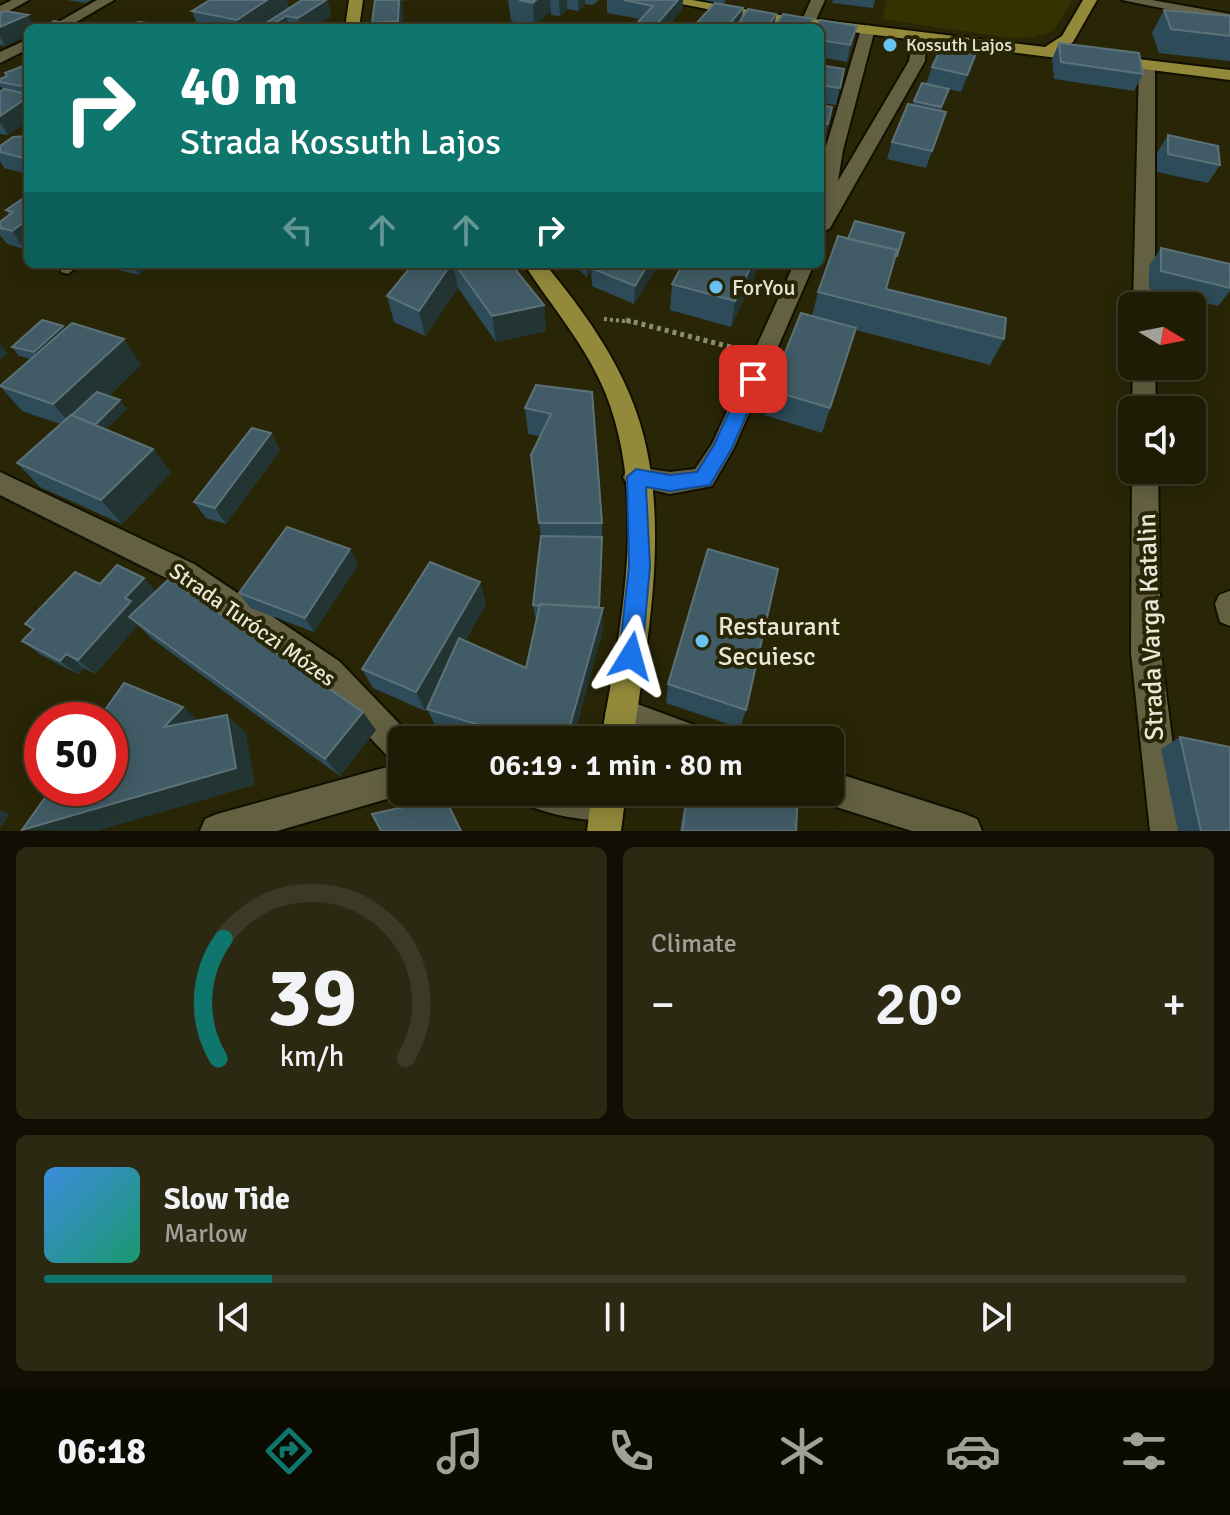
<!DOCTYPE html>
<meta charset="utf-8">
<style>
:root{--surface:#1f1c05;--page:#2c2913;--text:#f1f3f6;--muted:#a1a19a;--line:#3c3a27;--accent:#0f766e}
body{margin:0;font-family:Signika,sans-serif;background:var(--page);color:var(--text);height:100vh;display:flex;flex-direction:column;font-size:30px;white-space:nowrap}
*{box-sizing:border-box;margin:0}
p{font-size:26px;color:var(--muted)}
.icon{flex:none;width:44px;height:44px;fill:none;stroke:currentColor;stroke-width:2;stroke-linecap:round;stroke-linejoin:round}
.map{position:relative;height:831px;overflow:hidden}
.panel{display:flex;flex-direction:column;gap:16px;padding:16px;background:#110f03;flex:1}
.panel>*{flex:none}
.banner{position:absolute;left:24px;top:24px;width:800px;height:244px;border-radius:12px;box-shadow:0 4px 20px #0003,0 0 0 2px var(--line);background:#0f766e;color:#fff;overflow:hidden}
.needle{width:52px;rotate:100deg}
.controls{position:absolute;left:1118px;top:292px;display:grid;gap:16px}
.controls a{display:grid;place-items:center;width:88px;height:88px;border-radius:12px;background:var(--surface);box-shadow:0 4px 20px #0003,0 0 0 2px var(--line);font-size:40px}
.speed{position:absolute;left:24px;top:702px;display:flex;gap:16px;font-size:40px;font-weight:700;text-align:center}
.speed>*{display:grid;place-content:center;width:104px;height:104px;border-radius:50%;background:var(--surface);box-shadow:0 4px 20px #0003,0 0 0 2px var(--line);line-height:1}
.speed .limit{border:12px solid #d22;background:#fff;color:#111}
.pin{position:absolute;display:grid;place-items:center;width:68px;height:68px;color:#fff;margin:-34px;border-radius:16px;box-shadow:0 4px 12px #0006}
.me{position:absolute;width:88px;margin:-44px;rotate:8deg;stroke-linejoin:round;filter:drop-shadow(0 0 6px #0008)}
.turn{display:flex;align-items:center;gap:28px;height:168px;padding:0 24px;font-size:36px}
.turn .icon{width:104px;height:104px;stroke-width:2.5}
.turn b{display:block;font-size:56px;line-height:68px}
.lanes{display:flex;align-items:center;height:76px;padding:0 24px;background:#0003;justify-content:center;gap:40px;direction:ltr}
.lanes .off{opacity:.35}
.big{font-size:60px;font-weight:600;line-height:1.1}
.panel .tile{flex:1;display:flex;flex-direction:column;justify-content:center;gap:12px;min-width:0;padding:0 28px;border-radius:12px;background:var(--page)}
.panel .dial{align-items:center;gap:0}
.dial svg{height:208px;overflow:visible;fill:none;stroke:var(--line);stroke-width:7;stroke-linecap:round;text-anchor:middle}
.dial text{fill:var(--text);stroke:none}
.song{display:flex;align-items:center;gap:24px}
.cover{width:96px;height:96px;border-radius:12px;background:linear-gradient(135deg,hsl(210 70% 55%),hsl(160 70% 35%))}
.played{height:8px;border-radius:4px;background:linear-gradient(90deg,var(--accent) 20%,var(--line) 20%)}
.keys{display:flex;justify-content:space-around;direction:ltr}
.heat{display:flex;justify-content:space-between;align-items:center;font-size:44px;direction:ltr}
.panel .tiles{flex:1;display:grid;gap:16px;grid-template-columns:1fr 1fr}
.tile:last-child{grid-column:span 2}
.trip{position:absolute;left:388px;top:726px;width:456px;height:80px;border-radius:12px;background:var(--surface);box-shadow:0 4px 20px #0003,0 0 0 2px var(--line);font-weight:600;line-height:80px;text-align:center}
.tabs{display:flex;height:128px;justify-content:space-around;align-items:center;background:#0c0b02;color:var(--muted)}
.tabs .icon{width:56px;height:56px}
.tabs .current{color:var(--accent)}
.tabs b{font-size:36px;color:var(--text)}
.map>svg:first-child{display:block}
.green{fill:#363101}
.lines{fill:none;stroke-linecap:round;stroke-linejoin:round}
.minor-casing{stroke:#120f00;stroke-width:4}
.major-casing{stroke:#120f00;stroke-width:4}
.path-far1{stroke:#8d8b73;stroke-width:4;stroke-dasharray:3 3;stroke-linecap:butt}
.path{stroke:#8d8b73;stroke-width:5;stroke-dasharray:4 4;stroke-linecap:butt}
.minor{fill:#646142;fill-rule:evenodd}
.major{fill:#928a3a;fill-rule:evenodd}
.wall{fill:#2d4b58}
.shaded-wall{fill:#233532}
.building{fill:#415c66;stroke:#5c7178;stroke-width:2}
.route{fill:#1a73e8;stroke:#114b97;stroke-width:2}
.poi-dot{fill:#69c3f1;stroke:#292607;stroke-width:3}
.labels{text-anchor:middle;stroke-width:8;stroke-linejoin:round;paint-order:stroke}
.far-poi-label{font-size:18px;fill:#e9e7d6;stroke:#292607;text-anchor:start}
.poi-label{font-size:22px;fill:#e9e7d6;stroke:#292607;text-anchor:start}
.street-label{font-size:22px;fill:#e9e7d6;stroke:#292607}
.near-poi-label{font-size:26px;fill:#e9e7d6;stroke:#292607;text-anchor:start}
.near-street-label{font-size:26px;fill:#e9e7d6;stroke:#292607}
</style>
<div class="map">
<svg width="1230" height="831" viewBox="0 0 1230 831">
<rect width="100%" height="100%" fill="#292607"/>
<!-- green -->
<path class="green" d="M886 0H1072L1054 31 1033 37 1010 38 882 19Z"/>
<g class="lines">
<!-- minor casing -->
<g class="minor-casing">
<path id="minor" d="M12 0H29L0 16V6Z
M97 0H114L66 28H48Z
M811 0H825L815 22 808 26 801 22Z
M1122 0H1152L1230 14V22Z
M868 25 875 29 843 150 838 181 909 61 914 33 926 36 925 61 830 228 820 234V181L825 150 861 29Z
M28 39V49L0 63V52Z
M1147 60 1155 65V306H1133L1139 65Z
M60 264H81L68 274 61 272Z
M794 264H814L734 448 712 486 670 494 627 484 623 477 627 470 636 467 670 472 695 469 712 444Z
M1133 366H1155L1156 410H1132Z
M1132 470H1158L1161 653 1184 831H1150L1131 653Z
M0 472 194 564 339 661 413 738 402 740V792H411L277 831H200L205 819 217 814 398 764 391 760 317 681 174 582 0 495Z
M1229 591H1230V626L1220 622 1215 604 1219 595Z
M621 698 705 729 710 740H649L610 725 605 714 610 703Z
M830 771 965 814 977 819 982 831H912L830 805 818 800 815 792H830Z
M519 792H619L624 804 619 816C595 826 548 814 524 804Z"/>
</g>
<!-- major casing -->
<g class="major-casing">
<path id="major" d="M349 0H363L359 28H345Z
M661 0H692L773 14 1045 47 1062 36 1083 0H1097L1073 42 1062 50 1230 70V80L773 22Z
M524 264H545C582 309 618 358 637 414 672 516 648 636 633 740H601C620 630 649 500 605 392 585 344 552 307 524 264Z
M592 792H626L621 831H587Z"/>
</g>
<!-- path-far1 -->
<path class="path-far1" d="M604 319 633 322"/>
<!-- path -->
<path class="path" d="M626 320 742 350"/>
<!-- minor -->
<use href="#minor" class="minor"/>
<!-- major -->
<use href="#major" class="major"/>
</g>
<!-- wall -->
<path class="wall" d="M67 0H91L85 3Z
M210 0H286L289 8 327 0 331 16 313 28H168L198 27 192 11Z
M375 0H406L401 1 403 11 402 28H373L372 23Z
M508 0H599L593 5 585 4 578 11 567 9 560 16 551 15V11L534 26 511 21Z
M607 0H683L682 10 667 28H638V22L640 19 607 13Z
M704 0H726L723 4Z
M833 0H875L873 8 832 3Z
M743 8 742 17 776 14 774 28H692Z
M1164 10 1230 16V61L1159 53 1152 33Z
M0 14 28 28V35L5 46 0 45Z
M820 28 853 43 847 62 820 57Z
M1059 43 1143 74 1134 91 1054 79 1052 59Z
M820 65 844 69 836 105 820 103Z
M28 67V121L8 135 0 134V92L3 90 0 86V79Z
M932 67 972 68 961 92 949 89 941 111 946 112 926 168 887 159 892 142 914 101 926 84Z
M820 105 832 107 824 142 820 141Z
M1168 135 1220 165 1208 183 1157 172V153Z
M28 136V174L4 168 0 161V146Z
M28 198V246L24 249 7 244 0 235V222L9 215 6 210Z
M904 233 886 289 1004 339 990 365 856 330 822 433 764 415 770 390 812 316 818 292 848 239Z
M1161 248 1230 264V291L1218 306 1149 289V266Z
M93 264H151L139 275Z
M413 264H511L544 305 546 331 496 342 458 288 425 336 394 322 387 296Z
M572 264H655V270L634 304 592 286 591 270 587 277Z
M760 264 731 327 670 310 672 284Z
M66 329 141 365 109 396 127 409 106 429 153 449 171 473 122 524 40 487 17 463 60 424 22 411 0 386 31 359 19 356 12 347Z
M592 392 602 523V553L600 608 603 629 573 740H478L436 727 427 709 428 706 425 711 373 688 362 669 480 582 486 604 465 641 526 668 536 620 533 605 541 536 531 455 540 436 528 434 525 408Z
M271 433 280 450 226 524 206 518 194 502Z
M358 565 314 632 250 608 239 593Z
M100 584 156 591 376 730 340 776 151 638 138 625 95 674 84 668 78 674 41 655 22 641 33 631 25 624Z
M668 684 746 710 740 728 666 703Z
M1180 737 1230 831H1178L1161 749Z
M686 792H798L796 831H680Z"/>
<!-- shaded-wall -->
<path class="shaded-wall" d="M267 0H286L290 12 286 16 290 28H270V26L263 25 264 28H240L237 20Z
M327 0 331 16 313 28H301L298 18Z
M399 0H401L403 11 402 28H399L398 21Z
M536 0H550L551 11 534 26 533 3Z
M557 0H567V9L560 16 559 0Z
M578 0H585V4L578 11Z
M678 0H683L682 10 667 28H655L656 25Z
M743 8 741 25 738 24 737 28H726Z
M776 14 774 28H767Z
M28 15 35 28H28V35L5 46 0 36V27Z
M857 26 853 43 847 62 850 45Z
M977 51 972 68 961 92 967 75Z
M28 82V121L8 135 0 122V116L28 97 21 86Z
M28 219V246L24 249 12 231Z
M133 264H151L139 275Z
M451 264H453L458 288 425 336 419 311Z
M587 264H595L591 268 592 270 587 277Z
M648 264H655V270L634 304 635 286Z
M752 264H760L731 327 735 301Z
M544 305 546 331 496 342 492 316Z
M63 326 70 335 41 361 34 352Z
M124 339 141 365 79 425 67 420 53 404Z
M0 344 8 354 0 360Z
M120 400 127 409 97 438 90 429Z
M271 433 280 450 226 524 215 508Z
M153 449 171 473 122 524 101 500Z
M602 537 600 618 603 608V629L573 740H566L599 607Z
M350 549 358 565 314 632 305 618Z
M144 578 158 593 129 617 138 625 95 674 78 660 125 598Z
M480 582 486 604 425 711 416 692Z
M66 654 84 668 78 674 60 661Z
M183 707 204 725 164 727Z
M363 712 376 730 340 776 325 759Z
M227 715 246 733 255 785 97 831 22 830Z
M0 810 10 814 0 828Z"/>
<!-- building -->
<path class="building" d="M210 0H267L237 20 192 11Z
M302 0H326L298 18 286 16 270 26 263 25Z
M375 0H399L398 21 372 23Z
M519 0H536L533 3Z
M624 0H678L656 25 638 22 653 6Z
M715 3 743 8 726 28H692Z
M748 9 776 14 767 28H758L738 24Z
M1164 10 1230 16V36L1171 29Z
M5 11 28 15 0 27V14Z
M783 14 813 19 808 28H774Z
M820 20 857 26 850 45 820 40 824 31 820 30V28H816Z
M54 21 85 27 42 28Z
M138 22 157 24 152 28H130Z
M173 24 200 27 199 28H168Z
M1059 43 1139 53 1143 74 1061 62Z
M943 44 977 51 967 75 932 67Z
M820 65 844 69 840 88 820 85Z
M23 66 28 67V82L21 86 0 82V79L7 76 5 73Z
M922 83 949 89 941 107 914 101Z
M4 89 28 94V97L0 116V92Z
M908 104 946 112 932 151 892 142Z
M820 105 832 107 828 124 820 123Z
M1168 135 1218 146 1220 165 1168 154Z
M28 136 27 159 0 152V146L13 137Z
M25 197 28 198V219L12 231 0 228V222L13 212 6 210Z
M855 221 904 233 897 256 895 255 897 250 848 239Z
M838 236 897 250 886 289 1006 318 1004 339 818 292Z
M1161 248 1230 264V288L1161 271Z
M413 264H451L419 311 387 296Z
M455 264H511L544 305 492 316Z
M594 264H648L635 286 591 268Z
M683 264H752L735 301 672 284Z
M801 313 856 328 830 408 770 390Z
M42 320 63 326 34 352 12 347Z
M72 323 124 339 53 404 0 386Z
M536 385 592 392 602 523H539L531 455 551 414 525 408Z
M97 392 120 400 95 425 72 415Z
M71 415 153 449 101 500 17 463Z
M252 428 271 433 215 508 194 502Z
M287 527 350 549 305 618 239 593Z
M541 536 602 537 599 607 540 604V606L533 605Z
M708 549 778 569 746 710 668 684Z
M430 562 480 582 416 692 362 669Z
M117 565 144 578 125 598 131 601 78 660 66 654 60 661 22 641 34 629 25 624 75 572 100 584Z
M169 579 363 712 325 759 129 617Z
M540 604 603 608 566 740H529L427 709 459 638 526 668Z
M124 683 183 707 164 727 227 715 236 768 22 830 52 788H110V720H98Z
M1180 737 1230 747V831H1201Z
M688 792H798L796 831H682Z
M445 798 461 831H381L372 814Z"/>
<!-- route -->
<path class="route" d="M753 372 762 379 732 448 710 485 670 491 646 487 650 566 642 656 639 663 631 667 623 663 619 656 629 566 627 477 636 469 670 475 697 472 714 445 744 379Z"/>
<!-- markers -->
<g class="poi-dot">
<circle cx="890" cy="45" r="8"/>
<circle cx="716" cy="287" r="8"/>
<circle cx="702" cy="641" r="8"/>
</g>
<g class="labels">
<!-- far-poi labels -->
<g class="far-poi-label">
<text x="906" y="51">Kossuth Lajos</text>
</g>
<!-- poi labels -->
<g class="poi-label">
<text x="732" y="295">ForYou</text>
</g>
<!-- street labels -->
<g class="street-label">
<text transform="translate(253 624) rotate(35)" y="8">Strada Turóczi Mózes</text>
</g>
<!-- near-poi labels -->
<g class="near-poi-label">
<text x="718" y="635">Restaurant<tspan x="718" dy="30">Secuiesc</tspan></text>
</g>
<!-- near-street labels -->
<g class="near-street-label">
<text transform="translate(1150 627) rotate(-92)" y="9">Strada Varga Katalin</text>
</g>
</g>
</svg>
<div class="controls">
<a><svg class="needle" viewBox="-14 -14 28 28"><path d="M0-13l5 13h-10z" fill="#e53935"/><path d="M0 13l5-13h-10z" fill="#a1a19a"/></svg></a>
<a><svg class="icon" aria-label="sound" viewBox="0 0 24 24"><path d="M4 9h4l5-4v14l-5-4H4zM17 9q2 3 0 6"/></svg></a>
</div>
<div class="speed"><div class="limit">50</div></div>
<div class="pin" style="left:753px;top:379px;background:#d93025"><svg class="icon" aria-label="arrive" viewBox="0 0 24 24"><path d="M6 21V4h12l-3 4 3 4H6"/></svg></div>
<svg class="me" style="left:631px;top:656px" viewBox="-20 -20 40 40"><path d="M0-17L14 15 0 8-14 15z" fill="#1a73e8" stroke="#fff" stroke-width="4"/></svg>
<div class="trip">06:19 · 1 min · 80 m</div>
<div class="banner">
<div class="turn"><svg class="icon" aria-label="right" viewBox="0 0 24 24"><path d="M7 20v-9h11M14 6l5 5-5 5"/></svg><div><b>40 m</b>Strada Kossuth Lajos</div></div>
<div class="lanes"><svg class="icon off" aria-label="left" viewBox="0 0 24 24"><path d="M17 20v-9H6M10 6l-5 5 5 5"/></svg><svg class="icon off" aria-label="ahead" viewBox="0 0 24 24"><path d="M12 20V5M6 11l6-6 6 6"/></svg><svg class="icon off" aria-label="ahead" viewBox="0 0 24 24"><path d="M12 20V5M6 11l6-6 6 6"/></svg><svg class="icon" aria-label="right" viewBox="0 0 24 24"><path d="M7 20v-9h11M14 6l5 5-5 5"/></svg></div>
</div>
</div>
<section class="panel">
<div class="tiles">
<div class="tile dial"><svg viewBox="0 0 100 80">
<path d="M14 69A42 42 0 1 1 86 69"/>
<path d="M14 69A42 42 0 0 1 16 23" stroke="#0f766e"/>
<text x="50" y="56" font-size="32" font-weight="700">39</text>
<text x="50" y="72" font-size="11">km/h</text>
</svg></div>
<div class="tile"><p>Climate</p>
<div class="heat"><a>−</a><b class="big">20°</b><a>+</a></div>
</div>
<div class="tile">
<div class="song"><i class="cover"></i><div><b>Slow Tide</b><p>Marlow</p></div></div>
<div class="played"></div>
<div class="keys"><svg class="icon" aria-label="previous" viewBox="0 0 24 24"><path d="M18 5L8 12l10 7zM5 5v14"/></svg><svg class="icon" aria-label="pause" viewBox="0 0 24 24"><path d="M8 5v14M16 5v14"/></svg><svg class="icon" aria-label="next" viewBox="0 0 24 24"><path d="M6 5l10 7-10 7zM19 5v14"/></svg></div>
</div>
</div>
</section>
<nav class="tabs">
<b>06:18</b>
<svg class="icon current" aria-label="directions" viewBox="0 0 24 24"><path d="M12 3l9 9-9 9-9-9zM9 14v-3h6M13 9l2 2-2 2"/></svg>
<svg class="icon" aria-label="music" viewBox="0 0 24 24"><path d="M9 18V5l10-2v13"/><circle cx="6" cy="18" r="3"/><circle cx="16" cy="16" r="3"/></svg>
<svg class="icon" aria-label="phone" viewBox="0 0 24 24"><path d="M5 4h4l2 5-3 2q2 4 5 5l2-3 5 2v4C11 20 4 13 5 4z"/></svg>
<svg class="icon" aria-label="climate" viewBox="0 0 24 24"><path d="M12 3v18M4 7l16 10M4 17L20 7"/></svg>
<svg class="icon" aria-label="car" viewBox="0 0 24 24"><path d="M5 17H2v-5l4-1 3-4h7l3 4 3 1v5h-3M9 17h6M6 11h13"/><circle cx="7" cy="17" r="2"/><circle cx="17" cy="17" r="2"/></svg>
<svg class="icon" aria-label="filters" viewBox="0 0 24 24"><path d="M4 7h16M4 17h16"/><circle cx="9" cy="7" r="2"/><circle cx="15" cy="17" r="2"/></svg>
</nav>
